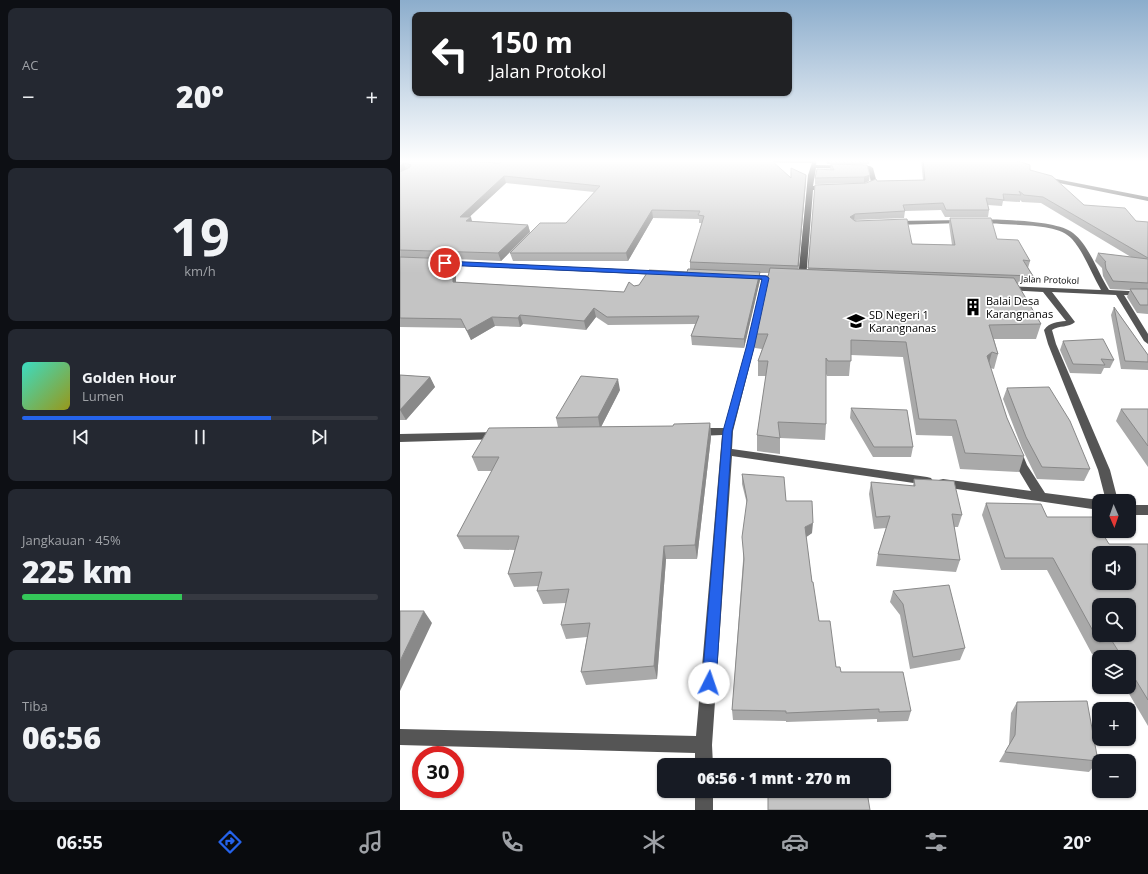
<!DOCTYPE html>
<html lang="id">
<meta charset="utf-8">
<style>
:root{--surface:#171b24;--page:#242831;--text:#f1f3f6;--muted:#9ea1a6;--line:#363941;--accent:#2563eb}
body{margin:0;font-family:"Open Sans",sans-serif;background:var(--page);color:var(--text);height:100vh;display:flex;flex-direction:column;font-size:15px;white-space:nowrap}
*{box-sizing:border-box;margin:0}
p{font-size:13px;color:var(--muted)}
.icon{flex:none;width:22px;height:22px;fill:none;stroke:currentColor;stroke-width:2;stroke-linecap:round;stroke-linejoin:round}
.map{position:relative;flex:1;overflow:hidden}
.drawer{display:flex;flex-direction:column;gap:8px;padding:8px;background:#0d0f14;width:400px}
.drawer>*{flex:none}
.banner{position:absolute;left:12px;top:12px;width:380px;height:84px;border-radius:8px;box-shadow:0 1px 3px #0004;background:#202124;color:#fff;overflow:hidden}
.needle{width:26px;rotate:178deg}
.fabs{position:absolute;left:692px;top:494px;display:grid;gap:8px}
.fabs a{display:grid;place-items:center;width:44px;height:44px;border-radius:8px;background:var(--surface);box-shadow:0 1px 3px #0004;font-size:20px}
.speed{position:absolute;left:12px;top:746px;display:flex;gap:8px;font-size:20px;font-weight:700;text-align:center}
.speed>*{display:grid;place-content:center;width:52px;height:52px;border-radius:50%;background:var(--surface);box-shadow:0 1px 3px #0004;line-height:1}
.speed .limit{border:6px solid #d22;background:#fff;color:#111}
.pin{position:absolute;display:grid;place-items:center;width:34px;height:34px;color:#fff;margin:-17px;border:2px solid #fff;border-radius:50%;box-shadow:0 1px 4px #0007}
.me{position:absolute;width:44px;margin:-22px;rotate:4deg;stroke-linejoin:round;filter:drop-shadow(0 0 3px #0008)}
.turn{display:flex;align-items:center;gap:14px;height:84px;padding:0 12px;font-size:18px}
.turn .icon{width:52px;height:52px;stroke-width:2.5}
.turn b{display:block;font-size:28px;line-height:34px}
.big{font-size:30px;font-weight:800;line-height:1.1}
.drawer .tile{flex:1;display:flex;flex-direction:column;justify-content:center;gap:6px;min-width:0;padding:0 14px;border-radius:8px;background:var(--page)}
.drawer .dial{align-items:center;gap:0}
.dial b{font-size:52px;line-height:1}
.song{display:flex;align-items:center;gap:12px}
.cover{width:48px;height:48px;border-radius:6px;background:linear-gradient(135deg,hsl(170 70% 55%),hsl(60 70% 35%))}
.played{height:4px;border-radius:2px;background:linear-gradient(90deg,var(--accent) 70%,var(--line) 70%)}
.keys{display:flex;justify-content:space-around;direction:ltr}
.heat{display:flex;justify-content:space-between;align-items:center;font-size:22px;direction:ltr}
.charge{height:6px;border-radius:3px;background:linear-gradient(90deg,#34c759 45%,var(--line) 0)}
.trip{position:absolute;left:257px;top:758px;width:234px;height:40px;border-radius:8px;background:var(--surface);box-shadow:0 1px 3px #0004;font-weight:800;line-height:40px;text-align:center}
.tabs{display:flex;height:64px;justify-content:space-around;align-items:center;background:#090b0e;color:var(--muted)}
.tabs .icon{width:28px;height:28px}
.tabs .on{color:var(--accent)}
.tabs b{font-size:18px;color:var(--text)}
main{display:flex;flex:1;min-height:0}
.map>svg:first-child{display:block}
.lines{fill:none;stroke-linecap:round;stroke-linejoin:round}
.minor{fill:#555;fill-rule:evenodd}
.wall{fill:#a9a9a9;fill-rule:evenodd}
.shaded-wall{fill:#898989}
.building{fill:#c4c4c4;stroke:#898989;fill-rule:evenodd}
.route{fill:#2563eb;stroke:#184099}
.labels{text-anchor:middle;stroke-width:3.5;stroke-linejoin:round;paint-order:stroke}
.far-street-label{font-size:9px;fill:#000;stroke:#fff}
.poi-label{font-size:11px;fill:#000;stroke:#fff;text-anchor:start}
</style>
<main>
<section class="drawer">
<div class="tile"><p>AC</p>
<div class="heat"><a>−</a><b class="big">20°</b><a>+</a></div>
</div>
<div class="tile dial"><b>19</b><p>km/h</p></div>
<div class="tile">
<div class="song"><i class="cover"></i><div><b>Golden Hour</b><p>Lumen</p></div></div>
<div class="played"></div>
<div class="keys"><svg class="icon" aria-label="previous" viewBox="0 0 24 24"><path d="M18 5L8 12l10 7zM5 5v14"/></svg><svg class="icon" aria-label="pause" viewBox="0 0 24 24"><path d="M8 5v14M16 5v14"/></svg><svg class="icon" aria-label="next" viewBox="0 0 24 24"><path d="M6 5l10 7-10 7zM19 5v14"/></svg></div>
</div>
<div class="tile"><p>Jangkauan · 45%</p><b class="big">225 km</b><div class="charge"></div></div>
<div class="tile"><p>Tiba</p><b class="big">06:56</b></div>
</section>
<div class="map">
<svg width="748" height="810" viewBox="0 0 748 810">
<rect width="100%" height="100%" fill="#fff"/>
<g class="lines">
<!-- minor -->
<path class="minor" d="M330 160H417L416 165 470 166 473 168 477 183 465 188 462 186 471 182 468 169 416 168 413 186H427L430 188 427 190H413L406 279 402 281 398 279 408 175 412 163 333 162Z
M646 177 748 197V201L644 180 643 179Z
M580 219C602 220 657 220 673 233 689 245 698 273 709 290L748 292V296L724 295 748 334V344L744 341 716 295 652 292 675 322C669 328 659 325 652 330L656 344 710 470 718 501H706L698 470 648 344 644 330C650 322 657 322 666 321L643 292 607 290 603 288 607 286 701 290C691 273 685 254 672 239 656 220 602 227 578 222L577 221Z
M564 220 565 221 562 223 494 225 491 223 494 221Z
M39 261 260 271 264 273 260 275 42 265H39Z
M345 275 382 276 386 278 382 280H369L354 348 333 431 332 449 527 477 531 478 533 481 531 484 527 485 332 456 312 745 313 765H295V753L0 745V729L296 736 322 435 298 436 294 434 293 432 294 430 298 428H324L346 348 362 280 345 279Z
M98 432 102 433 103 436 102 439 0 442V434Z
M616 447 620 448 627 465 645 493 699 500 701 501H699V510L543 487 539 486 537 483 539 480 543 479 631 491 616 466 611 451 612 448Z
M729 505H748V515H729Z
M295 791H313V810H295Z"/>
</g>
<!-- wall -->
<path class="wall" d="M0 160 391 178 406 175 398 269 408 270 415 185 466 183 477 181 523 180 521 160H615L684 205 736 221 748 222V314L737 313 727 297 730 290 710 289 703 276 702 268 695 261 698 253 731 257 641 203 622 202 620 200V202L603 201 602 206 588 205 589 210 588 217H545L541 210 505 211 504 218 455 220 512 244 552 245 549 224 550 218 597 239 630 261 628 268 633 276 631 284H617L641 324 636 339H594L598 354 594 369 590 368 607 418 624 456 619 472 560 469 552 436 516 435 503 357 451 355 449 376H427L426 374V424L425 440 380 438V454L357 451V435L366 376H358V361L362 349 355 348V334L369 273H360V280L344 348 292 345 291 336 295 324 208 325 196 317 186 330 123 324 120 327 95 326 71 340 65 328 0 327ZM106 183 194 192 166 223 110 253 113 261H228L253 218 299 219V223H302L290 262V269L287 272 239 285 234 286 224 292 56 282V267L54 259 101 261 130 232 128 225 72 221 69 217Z
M425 160H469V164H427Z
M431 164 467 165 469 181 464 183 415 184V178L430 170Z
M714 307 748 355V370L721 369 711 315Z
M663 341 714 360 710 368H704L701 374 670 373 660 350Z
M0 375 30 377 35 387 6 420H0Z
M607 388 690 469 684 481 637 479 622 448 603 399Z
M220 390 201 427 273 426 310 423 311 437 297 559H266L257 679 186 685 181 672 187 637 166 639 161 625 166 603 143 604 137 591 139 586 114 587 108 574 115 550 64 549 57 536 92 471H78L72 457 158 427 156 418Z
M451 408 513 447 511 457H473L450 418Z
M721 409H748V467L716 421Z
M342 474 386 501 412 533 406 537 412 582 419 621 436 667 441 672 511 711 508 721 477 722V719L386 722V721L333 720 332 710 343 561 347 504 342 484Z
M514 479 562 515 558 527H554L560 560 556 572 476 566 478 554 486 528 474 529 469 494 471 482 513 486Z
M586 503 647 517 709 544H748V726L725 687H729V657H707L705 653 692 654 647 570H601L582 515Z
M493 591 565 648 560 660 510 669 500 615 490 602Z
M617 702 698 761 689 772 599 762 609 745 611 713Z"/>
<!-- shaded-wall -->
<path class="shaded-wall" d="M4 163 6 170 0 174V166Z
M406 175V181L398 274V266Z
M470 175 469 181 464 183V177Z
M104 176 106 183 62 224 60 217Z
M252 210 253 218 228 261 226 253Z
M455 214 454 220 450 217Z
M71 217 73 225 66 221Z
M128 225 130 232 101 261 98 253Z
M53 259 56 267V290L53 282Z
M360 272V280L344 348V339Z
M194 308 196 317 186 330 184 321Z
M120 315 123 324 120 327 118 318Z
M92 317 95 326 71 340 67 331Z
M592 352 588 367 587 356Z
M30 377 35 387 6 420 0 410Z
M218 379 220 390 200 429 198 417Z
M310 423 311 437 297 559 295 545Z
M413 523 412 533 405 538V527Z
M264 546 266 559 257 679 254 666Z
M24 611 32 623 0 691V661Z"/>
<!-- building -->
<path class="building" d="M0 160H37L100 163 103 160H371L391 178V168L406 175 398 266 290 262 304 216 298 215 300 211 252 210 226 253H110L140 223H166L200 186 104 176 60 217H71L66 221 128 225 98 253 0 250V172L10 167 11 165 4 163 0 166Z
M523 160H615L630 165V170L652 176 684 205 725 208 736 221 748 222V258L643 197 624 195 619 191 621 195 603 194 604 200 586 198 589 210H546L543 203 503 205 505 211 455 214 450 217 455 221 507 219 512 244 555 245 550 218H591L597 239 618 240 630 261 623 260 633 276 408 268 415 185 466 183 476 179 477 181 525 180Z
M431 164 467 165 470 175 464 177 415 178 417 169 434 170Z
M698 253 748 259V283L713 281 706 269 705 262H706Z
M0 257 53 259V282L224 292 229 282 234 286 239 285 249 270 287 272 288 269 360 272 344 339 291 336 299 316 207 317 194 308 184 321 120 315 118 318 92 317 67 331 61 319 0 318Z
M370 268 614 278 641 324 589 325 598 354 592 352 587 356 607 418 624 456 565 453 556 420 519 419 506 342 451 340V361H428L426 358V424L378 422 380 438 357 435 368 361H358L368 334H355Z
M730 289H748V305H740Z
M714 307 748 355V362L725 361Z
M703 339 714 360 701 359 705 365 673 364 663 341Z
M0 375 30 377 0 410Z
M181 376 218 379 198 417 156 418Z
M649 387 670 421 690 469 642 467 626 437 607 388Z
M451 408 507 410 513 447H474Z
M721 409H748V446Z
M310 423 295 545 264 546 254 666 181 672 190 623 161 625 169 589 137 591 142 572 108 574 119 536H57L99 457H72L89 428 273 426 274 424Z
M342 474 384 477 386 501H412L413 523 405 527 412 582H413L419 621H430L436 667H440L441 672H503L511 711 479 712V709L386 713V711L332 710 344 559 342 537 347 500Z
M514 479 554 481 562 515 552 514 560 560 478 554 490 516 476 517 471 482 515 486Z
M586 503 641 504 647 517H694L699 526V531H701L709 544H748V700L729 669V657H722L712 641 699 642 653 558H605ZM699 553H729V583H699ZM699 605H729V635H699Z
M549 585 565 648 513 657 503 604 493 591Z
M0 611H24L0 661Z
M687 701 698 761 605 752 615 735 617 702Z
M467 792 470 810H368V795Z"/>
<!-- sky -->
<linearGradient id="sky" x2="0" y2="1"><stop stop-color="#8cadcc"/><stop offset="0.59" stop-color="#fff"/><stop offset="1" stop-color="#fff" stop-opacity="0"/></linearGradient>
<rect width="748" height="273" fill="url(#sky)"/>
<!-- route -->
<path class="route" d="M45 261 366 276 369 278 354 348 332 431 316 683 314 688 309 690 304 688 302 683 323 431 346 348 362 279 42 265 41 263Z"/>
<!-- icons -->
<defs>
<g id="building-bare" transform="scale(1.38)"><path d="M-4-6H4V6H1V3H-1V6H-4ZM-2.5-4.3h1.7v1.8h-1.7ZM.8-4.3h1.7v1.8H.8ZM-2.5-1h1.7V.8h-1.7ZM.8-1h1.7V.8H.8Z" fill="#000" stroke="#fff" stroke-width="2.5" paint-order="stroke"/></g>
<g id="school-bare" transform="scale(1.38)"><path d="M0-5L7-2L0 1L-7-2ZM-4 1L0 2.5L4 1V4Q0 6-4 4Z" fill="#000" stroke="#fff" stroke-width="2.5" paint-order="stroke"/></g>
</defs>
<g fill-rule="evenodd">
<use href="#building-bare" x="573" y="307"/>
<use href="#school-bare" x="456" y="321"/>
</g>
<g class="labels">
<!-- far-street labels -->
<g class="far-street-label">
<text transform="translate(650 280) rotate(2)" y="3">Jalan Protokol</text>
</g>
<!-- poi labels -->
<g class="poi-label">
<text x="586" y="305">Balai Desa<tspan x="586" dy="13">Karangnanas</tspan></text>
<text x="469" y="319">SD Negeri 1<tspan x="469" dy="13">Karangnanas</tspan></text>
</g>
</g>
</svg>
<div class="fabs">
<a><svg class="needle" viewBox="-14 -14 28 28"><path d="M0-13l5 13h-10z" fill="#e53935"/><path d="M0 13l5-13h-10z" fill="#9ea1a6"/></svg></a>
<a><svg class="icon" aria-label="sound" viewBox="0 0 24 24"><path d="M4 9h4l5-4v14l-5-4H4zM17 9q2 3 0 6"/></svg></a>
<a><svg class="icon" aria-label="search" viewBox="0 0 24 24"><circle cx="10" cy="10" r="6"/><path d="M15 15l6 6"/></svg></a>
<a><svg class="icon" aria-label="layers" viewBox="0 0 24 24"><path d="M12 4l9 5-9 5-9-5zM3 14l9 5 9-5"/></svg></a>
<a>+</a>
<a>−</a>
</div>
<div class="speed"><div class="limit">30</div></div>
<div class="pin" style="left:45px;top:263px;background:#d93025"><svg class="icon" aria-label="arrive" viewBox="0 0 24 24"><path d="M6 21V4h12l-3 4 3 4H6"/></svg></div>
<svg class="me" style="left:309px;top:683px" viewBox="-20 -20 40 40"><circle r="19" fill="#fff"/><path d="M0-13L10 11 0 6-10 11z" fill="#2563eb"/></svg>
<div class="trip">06:56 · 1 mnt · 270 m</div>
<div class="banner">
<div class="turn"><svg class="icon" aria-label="left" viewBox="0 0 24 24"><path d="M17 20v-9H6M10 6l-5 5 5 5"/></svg><div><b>150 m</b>Jalan Protokol</div></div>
</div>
</div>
</main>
<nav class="tabs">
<b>06:55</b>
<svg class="icon on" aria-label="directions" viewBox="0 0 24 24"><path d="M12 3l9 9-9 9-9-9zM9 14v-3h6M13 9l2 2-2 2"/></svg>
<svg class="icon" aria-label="music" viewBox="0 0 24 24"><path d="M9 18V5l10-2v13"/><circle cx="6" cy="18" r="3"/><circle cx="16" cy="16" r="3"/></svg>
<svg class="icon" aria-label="phone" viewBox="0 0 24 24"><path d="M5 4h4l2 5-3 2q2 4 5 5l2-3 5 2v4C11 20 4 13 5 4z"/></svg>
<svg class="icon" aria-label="climate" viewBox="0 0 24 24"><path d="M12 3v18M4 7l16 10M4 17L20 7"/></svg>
<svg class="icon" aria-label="car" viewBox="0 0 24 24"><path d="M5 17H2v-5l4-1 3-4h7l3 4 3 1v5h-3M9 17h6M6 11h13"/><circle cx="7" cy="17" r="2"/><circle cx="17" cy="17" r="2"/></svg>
<svg class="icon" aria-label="filters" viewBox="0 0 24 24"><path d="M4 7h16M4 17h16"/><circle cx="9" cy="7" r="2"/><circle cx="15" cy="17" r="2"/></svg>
<b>20°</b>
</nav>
